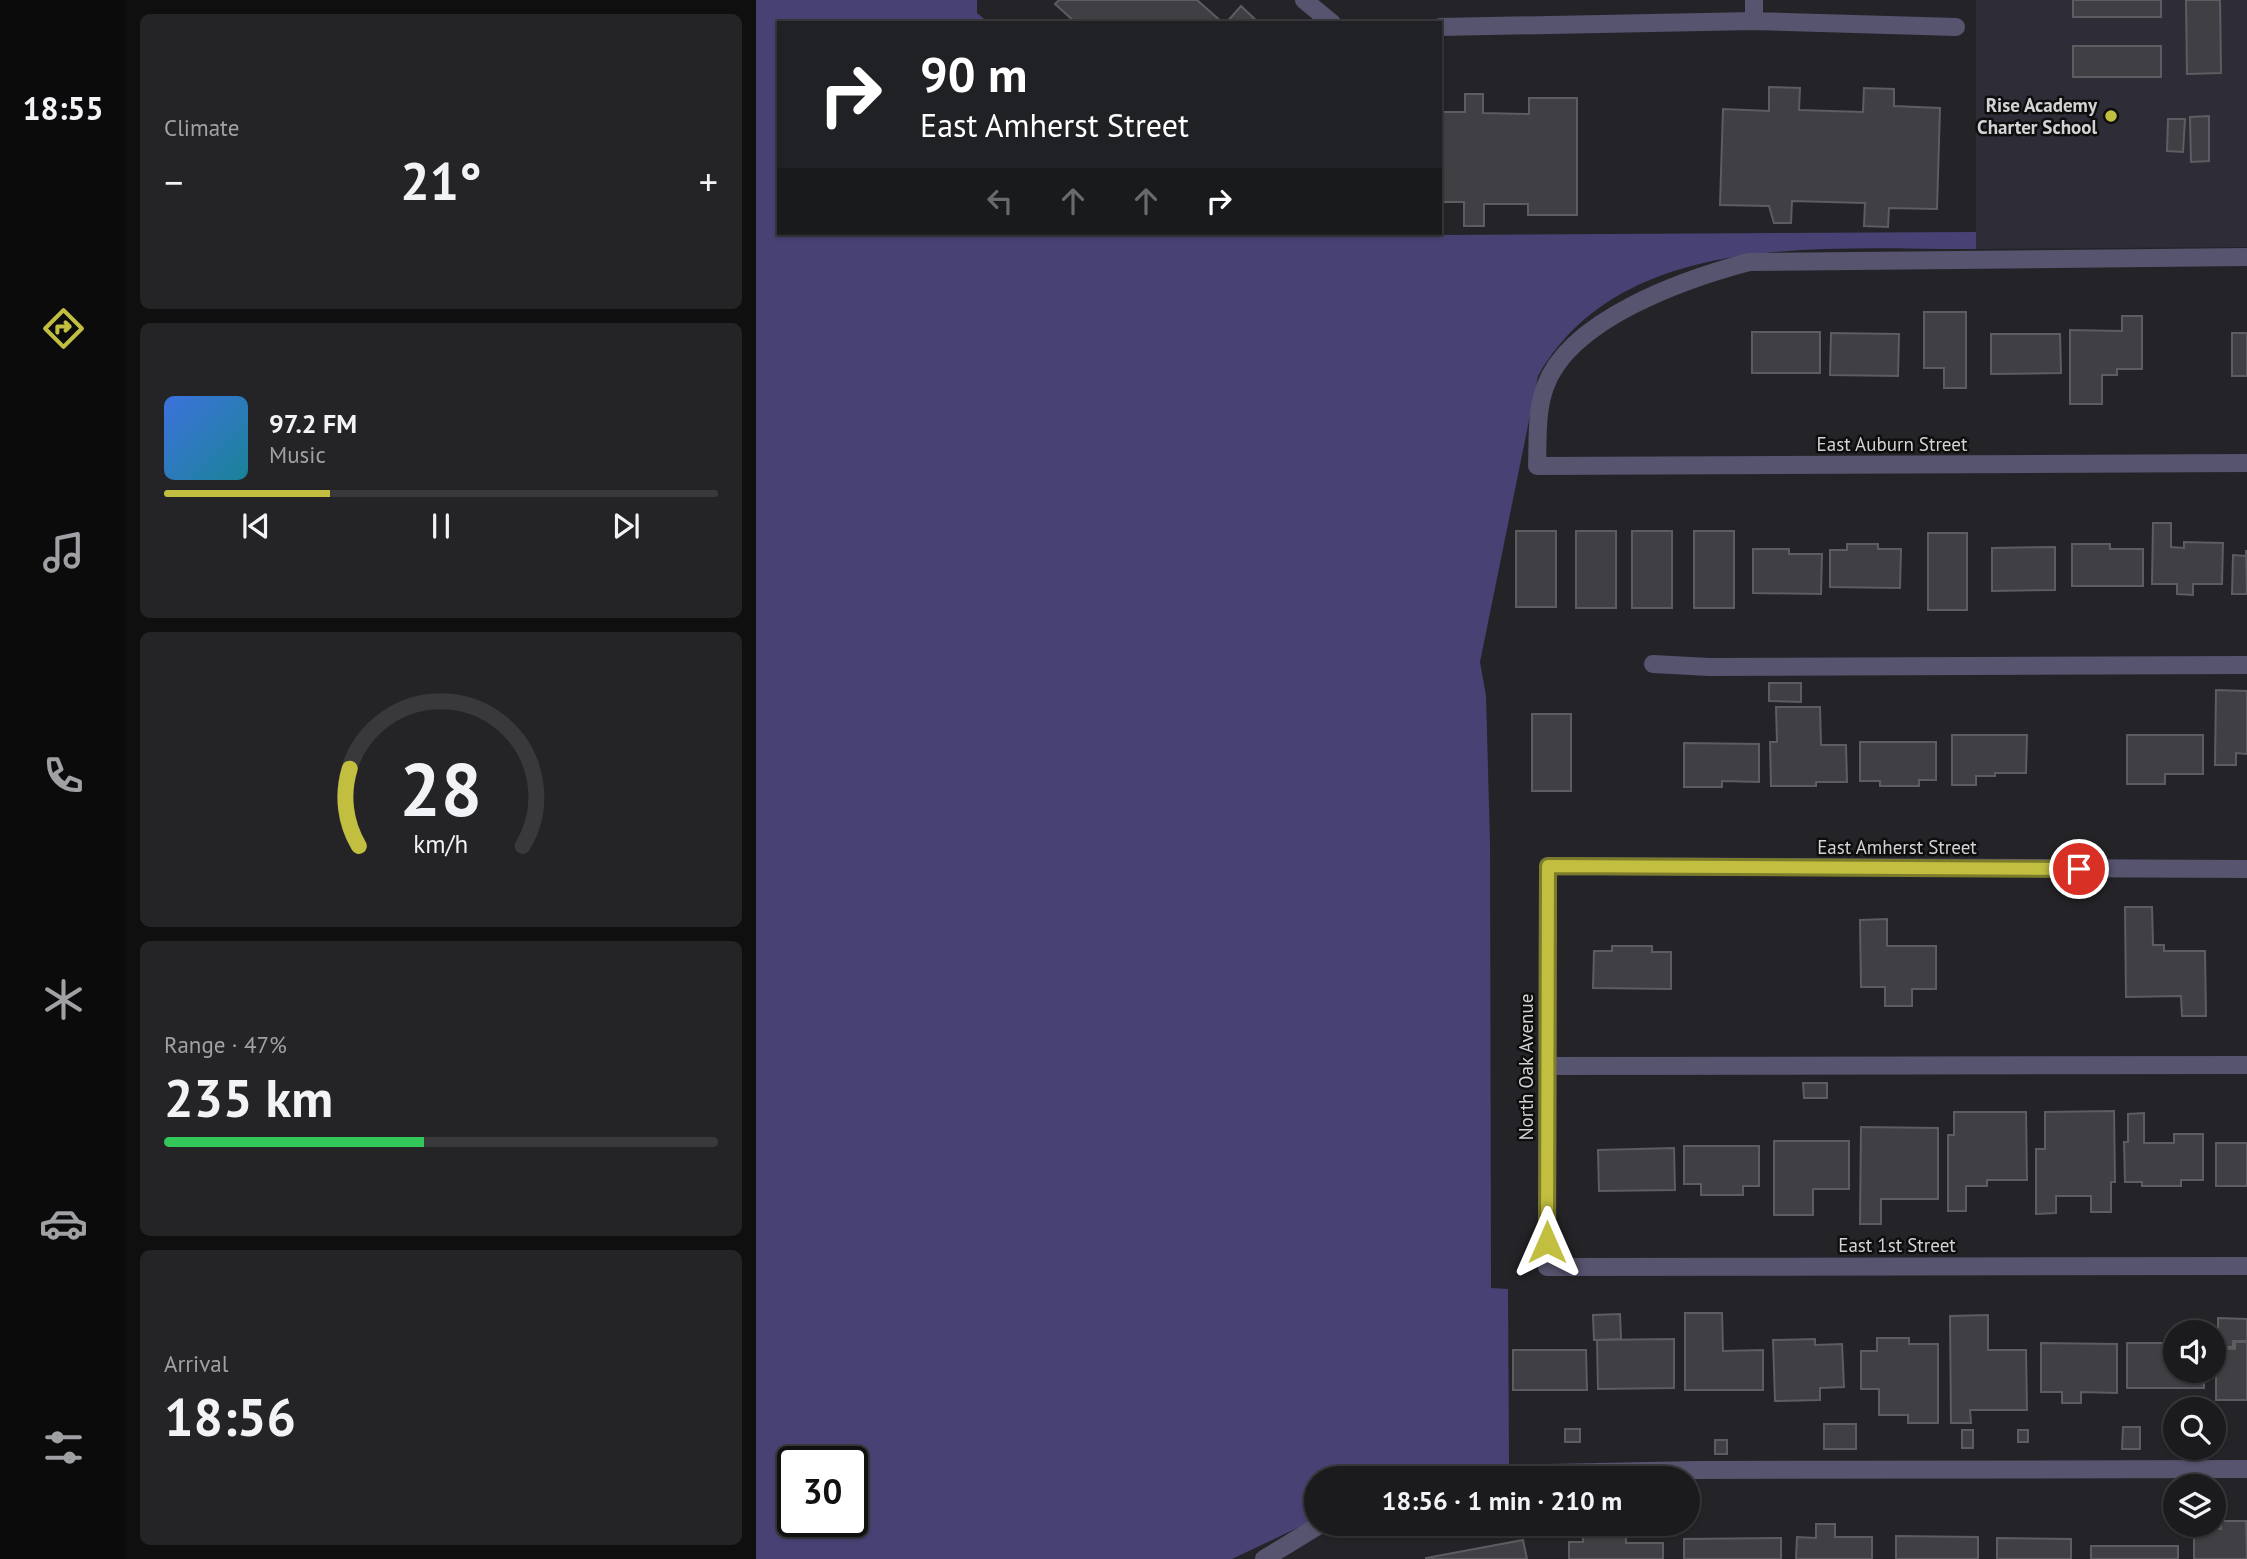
<!DOCTYPE html>
<meta charset="utf-8">
<style>
:root{--surface:#1b1b1e;--page:#242427;--text:#f1f3f6;--muted:#a0a1a4;--line:#39393c;--accent:#c1be40}
body{margin:0;font-family:"PT Sans",sans-serif;background:var(--page);color:var(--text);height:100vh;display:flex;flex-direction:column;font-size:26px;white-space:nowrap}
*{box-sizing:border-box;margin:0}
p{font-size:23px;color:var(--muted)}
.icon{flex:none;width:38px;height:38px;fill:none;stroke:currentColor;stroke-width:2;stroke-linecap:round;stroke-linejoin:round}
.map{position:relative;flex:1;overflow:hidden}
.side{display:flex;flex-direction:column;gap:14px;padding:14px;background:#0f0f10;width:630px}
.side>*{flex:none}
.top-card{position:absolute;left:21px;top:21px;width:665px;height:214px;border-radius:0px;box-shadow:0 2px 5px #0004,0 0 0 2px var(--line);background:#202124;color:#fff;overflow:hidden}
.fabs{position:absolute;left:1407px;top:1320px;display:grid;gap:14px}
.fabs a{display:grid;place-items:center;width:63px;height:63px;border-radius:50%;background:var(--surface);box-shadow:0 2px 5px #0004,0 0 0 2px var(--line);font-size:35px}
.speed{position:absolute;left:21px;top:1446px;display:flex;gap:14px;font-size:35px;font-weight:700;text-align:center}
.speed>*{display:grid;place-content:center;width:91px;height:91px;border-radius:50%;background:var(--surface);box-shadow:0 2px 5px #0004,0 0 0 2px var(--line);line-height:1}
.speed .limit{border:4px solid #111;border-radius:10px;background:#fff;color:#111}
.pin{position:absolute;display:grid;place-items:center;width:60px;height:60px;color:#fff;margin:-30px;border:4px solid #fff;border-radius:50%;box-shadow:0 2px 7px #0007}
.me{position:absolute;width:77px;margin:-38px;rotate:0deg;stroke-linejoin:round;filter:drop-shadow(0 0 5px #0008)}
.turn{display:flex;align-items:center;gap:24px;height:147px;padding:0 28px;font-size:32px}
.turn .icon{width:91px;height:91px;stroke-width:2.5}
.turn b{display:block;font-size:49px;line-height:60px}
.lanes{display:flex;align-items:center;height:66px;padding:0 28px;background:#0003;justify-content:center;gap:35px;direction:ltr}
.lanes .off{opacity:.35}
.big{font-size:52px;font-weight:700;line-height:1.1}
.side .card{flex:1;display:flex;flex-direction:column;justify-content:center;gap:10px;min-width:0;padding:0 24px;border-radius:10px;background:var(--page)}
.side .dial{align-items:center;gap:0}
.dial svg{height:182px;overflow:visible;fill:none;stroke:var(--line);stroke-width:7;stroke-linecap:round;text-anchor:middle}
.dial text{fill:var(--text);stroke:none}
.song{display:flex;align-items:center;gap:21px}
.cover{width:84px;height:84px;border-radius:10px;background:linear-gradient(135deg,hsl(220 70% 55%),hsl(190 70% 35%))}
.played{height:7px;border-radius:4px;background:linear-gradient(90deg,var(--accent) 30%,var(--line) 30%)}
.keys{display:flex;justify-content:space-around;direction:ltr}
.heat{display:flex;justify-content:space-between;align-items:center;font-size:38px;direction:ltr}
.charge{height:10px;border-radius:5px;background:linear-gradient(90deg,#34c759 47%,var(--line) 0)}
.trip{position:absolute;left:548px;top:1466px;width:396px;height:70px;border-radius:35px;background:var(--surface);box-shadow:0 2px 5px #0004,0 0 0 2px var(--line);font-weight:700;line-height:70px;text-align:center}
main{display:flex;flex:1;min-height:0}
.tab-bar{display:flex;flex-direction:column;width:126px;justify-content:space-around;align-items:center;background:#0b0b0c;color:var(--muted)}
.tab-bar .icon{width:49px;height:49px}
.tab-bar .current{color:var(--accent)}
.tab-bar b{font-size:32px;color:var(--text)}
.map>svg:first-child{display:block}
.built{fill:#2e2d37}
.green{fill:#484274;fill-rule:evenodd}
.building{fill:#3f3f44;stroke:#5c5c61;stroke-width:2}
.lines{fill:none;stroke-linecap:round;stroke-linejoin:round}
.minor{stroke:#56546e;stroke-width:18}
.route-casing{stroke:#7d7c2a;stroke-width:18}
.route{stroke:#c1be40;stroke-width:12}
.poi-dot{fill:#c1be40;stroke:#0e0e0f;stroke-width:2.5}
.labels{text-anchor:middle;stroke-width:5;stroke-linejoin:round;paint-order:stroke}
.poi-label{font-size:19px;font-weight:bold;fill:#d3d3d5;stroke:#0e0e0f;text-anchor:end}
.street-label{font-size:19px;fill:#d3d3d5;stroke:#0e0e0f}
</style>
<main>
<nav class="tab-bar">
<b>18:55</b>
<svg class="icon current" aria-label="directions" viewBox="0 0 24 24"><path d="M12 3l9 9-9 9-9-9zM9 14v-3h6M13 9l2 2-2 2"/></svg>
<svg class="icon" aria-label="music" viewBox="0 0 24 24"><path d="M9 18V5l10-2v13"/><circle cx="6" cy="18" r="3"/><circle cx="16" cy="16" r="3"/></svg>
<svg class="icon" aria-label="phone" viewBox="0 0 24 24"><path d="M5 4h4l2 5-3 2q2 4 5 5l2-3 5 2v4C11 20 4 13 5 4z"/></svg>
<svg class="icon" aria-label="climate" viewBox="0 0 24 24"><path d="M12 3v18M4 7l16 10M4 17L20 7"/></svg>
<svg class="icon" aria-label="car" viewBox="0 0 24 24"><path d="M5 17H2v-5l4-1 3-4h7l3 4 3 1v5h-3M9 17h6M6 11h13"/><circle cx="7" cy="17" r="2"/><circle cx="17" cy="17" r="2"/></svg>
<svg class="icon" aria-label="filters" viewBox="0 0 24 24"><path d="M4 7h16M4 17h16"/><circle cx="9" cy="7" r="2"/><circle cx="15" cy="17" r="2"/></svg>
</nav>
<section class="side">
<div class="card"><p>Climate</p>
<div class="heat"><a>−</a><b class="big">21°</b><a>+</a></div>
</div>
<div class="card">
<div class="song"><i class="cover"></i><div><b>97.2 FM</b><p>Music</p></div></div>
<div class="played"></div>
<div class="keys"><svg class="icon" aria-label="previous" viewBox="0 0 24 24"><path d="M18 5L8 12l10 7zM5 5v14"/></svg><svg class="icon" aria-label="pause" viewBox="0 0 24 24"><path d="M8 5v14M16 5v14"/></svg><svg class="icon" aria-label="next" viewBox="0 0 24 24"><path d="M6 5l10 7-10 7zM19 5v14"/></svg></div>
</div>
<div class="card dial"><svg viewBox="0 0 100 80">
<path d="M14 69A42 42 0 1 1 86 69"/>
<path d="M14 69A42 42 0 0 1 10 35" stroke="#c1be40"/>
<text x="50" y="56" font-size="32" font-weight="700">28</text>
<text x="50" y="72" font-size="11">km/h</text>
</svg></div>
<div class="card"><p>Range · 47%</p><b class="big">235 km</b><div class="charge"></div></div>
<div class="card"><p>Arrival</p><b class="big">18:56</b></div>
</section>
<div class="map">
<svg width="1491" height="1559" viewBox="0 0 1491 1559">
<rect width="100%" height="100%" fill="#242428"/>
<!-- built -->
<path class="built" d="M1220 0H1491V247L1220 249Z"/>
<!-- green -->
<path class="green" d="M0 0H221V13L233 23H23V233H499L506 236 1220 232V249C1074 250 867 227 782 376L724 662 730 696 734 843 735 1288 752 1289 753 1464 677 1479H560V1519L476 1559H0ZM37 1461H96V1521H37Z"/>
<!-- building -->
<path class="building" d="M303 0H441L467 23H320L299 4Z
M1317 0H1405V17H1317Z
M1430 0H1464L1465 73 1431 74Z
M485 6 503 23H470Z
M1317 46H1405V77H1317Z
M1013 87 1044 88 1043 110 1107 112 1108 88 1138 89V106L1184 108 1181 209 1133 208 1132 227 1108 226 1109 203 1036 201 1035 223H1018L1013 206 964 205 967 109 1013 111Z
M709 94H727V113L773 114V98H821V215H772V204H728V226H708V202H684V112H709Z
M1453 116V161L1435 162 1434 117Z
M1412 119H1429L1427 152 1411 151Z
M1168 312H1210V388H1188V368H1168Z
M1366 316H1386V369H1361V375H1346V404H1314V330L1366 331Z
M996 332H1064V373H996Z
M1075 333 1143 334 1142 376 1074 375Z
M1476 333H1491V376H1476Z
M1235 334H1304L1305 373 1235 374Z
M1397 523H1415V547L1428 548V542L1467 543 1466 584H1437V595L1421 594V584H1396Z
M760 531H800V607H760Z
M820 531H860V608H820Z
M876 531H916V608H876Z
M938 531H978V608H938Z
M1172 533H1211V610H1172Z
M1091 544H1122V549H1145L1144 588 1074 587V550H1091Z
M1316 544H1354V549H1387V586H1316Z
M1299 547V590L1236 591V548Z
M997 549H1033V554H1066L1065 594 997 593Z
M1490 550 1491 594H1476L1477 555 1490 556Z
M1013 683H1045V702L1013 701Z
M1460 690 1491 691V754L1480 753V765H1459Z
M1020 707H1064L1065 745H1090L1091 782H1060V786H1015L1014 742H1021Z
M776 714H815V791H776Z
M1196 735H1271L1270 773H1239V776H1220V785H1196Z
M1371 735H1447V774H1409V784H1371Z
M1104 742H1180V780H1163V786H1124V781H1104Z
M928 743 1003 744V782L966 781V787H928Z
M1369 907H1396L1397 945H1408V951H1449L1450 1016H1426L1425 996 1370 997Z
M1131 919V946H1180V989H1156V1006H1129V987H1105L1104 920Z
M856 946H896V952H915V989L837 988 838 951H856Z
M1047 1083H1071V1098H1048Z
M1358 1111 1359 1182H1355V1212H1335V1196H1300V1213L1280 1214V1149H1289V1112Z
M1198 1112H1270L1271 1180H1231V1186H1210V1211H1192V1135H1198Z
M1388 1113V1143H1418V1134H1447V1180H1425V1186H1386V1182H1369L1368 1142H1372V1114Z
M1105 1127 1182 1128V1199H1125V1224H1104Z
M1018 1141H1093V1189H1057V1215H1018Z
M1460 1143H1491V1186H1460Z
M928 1146H1003V1186H987V1195H945V1184H928Z
M918 1148 919 1190 843 1191 842 1150Z
M929 1313H966L967 1351 1007 1350V1390H929Z
M864 1314 865 1339 838 1340 837 1315Z
M1232 1315V1350H1270L1271 1410H1214L1215 1423H1195L1194 1316Z
M1462 1318 1491 1319V1341H1477V1347H1462Z
M1121 1338H1153V1344H1182V1423H1152V1415H1123V1389H1105V1351H1121Z
M918 1339V1388L842 1389 841 1340Z
M1059 1339V1345L1086 1344 1088 1387 1064 1388V1400L1019 1401 1017 1340Z
M1479 1342H1491V1400H1460V1348L1479 1349Z
M1285 1343 1361 1344V1393L1325 1392V1403H1306V1392H1285Z
M1371 1343H1409V1348H1419V1370H1448V1388H1371Z
M757 1350H830L831 1390H757Z
M1068 1424H1100V1449H1068Z
M1367 1427H1384V1449H1366Z
M809 1429H824V1442H809Z
M1206 1430H1217V1448H1206Z
M1262 1430H1272V1442H1262Z
M959 1440H971V1454H959Z
M1465 1521H1490L1491 1559H1438V1529H1465Z
M763 1524H789L790 1534 765 1536Z
M827 1524H870V1543H907V1559H813V1542H827Z
M1060 1524H1079V1537H1116V1559H1040L1041 1537 1060 1538Z
M1140 1536 1222 1537V1559H1140Z
M1025 1538V1559H928V1539Z
M1241 1538 1315 1539V1559H1241Z
M767 1540 771 1559H670V1558Z
M1335 1546H1422V1559H1335Z"/>
<g class="lines">
<!-- minor -->
<path class="minor" d="M548 0 576 23
M998 21V0
M684 27 998 21 1200 27
M1491 257 993 262C929 279 813 319 789 387 780 412 782 440 781 466L1491 463
M897 664 953 667 1491 665
M1491 869 792 866 791 1267 1491 1266
M791 1066 1491 1065
M753 1479 794 1473 940 1470 1491 1469
M508 1559 565 1524"/>
</g>
<g class="lines">
<!-- route casing -->
<g class="route-casing">
<path id="route" d="M791 1242 792 866 1323 869"/>
</g>
<!-- route -->
<use href="#route" class="route"/>
</g>
<!-- markers -->
<circle class="poi-dot" cx="1355" cy="116" r="7"/>
<g class="labels">
<!-- poi labels -->
<g class="poi-label">
<text x="1341" y="112">Rise Academy<tspan x="1341" dy="22">Charter School</tspan></text>
</g>
<!-- street labels -->
<g class="street-label">
<text x="1136" y="451">East Auburn Street</text>
<text x="1141" y="854">East Amherst Street</text>
<text transform="translate(770 1067) rotate(-90)" y="7">North Oak Avenue</text>
<text x="1141" y="1252">East 1st Street</text>
</g>
</g>
</svg>
<div class="fabs">
<a><svg class="icon" aria-label="sound" viewBox="0 0 24 24"><path d="M4 9h4l5-4v14l-5-4H4zM17 9q2 3 0 6"/></svg></a>
<a><svg class="icon" aria-label="search" viewBox="0 0 24 24"><circle cx="10" cy="10" r="6"/><path d="M15 15l6 6"/></svg></a>
<a><svg class="icon" aria-label="layers" viewBox="0 0 24 24"><path d="M12 4l9 5-9 5-9-5zM3 14l9 5 9-5"/></svg></a>
</div>
<div class="speed"><div class="limit">30</div></div>
<div class="pin" style="left:1323px;top:869px;background:#d93025"><svg class="icon" aria-label="arrive" viewBox="0 0 24 24"><path d="M6 21V4h12l-3 4 3 4H6"/></svg></div>
<svg class="me" style="left:791px;top:1242px" viewBox="-20 -20 40 40"><path d="M0-17L14 15 0 8-14 15z" fill="#c1be40" stroke="#fff" stroke-width="4"/></svg>
<div class="trip">18:56 · 1 min · 210 m</div>
<div class="top-card">
<div class="turn"><svg class="icon" aria-label="right" viewBox="0 0 24 24"><path d="M7 20v-9h11M14 6l5 5-5 5"/></svg><div><b>90 m</b>East Amherst Street</div></div>
<div class="lanes"><svg class="icon off" aria-label="left" viewBox="0 0 24 24"><path d="M17 20v-9H6M10 6l-5 5 5 5"/></svg><svg class="icon off" aria-label="ahead" viewBox="0 0 24 24"><path d="M12 20V5M6 11l6-6 6 6"/></svg><svg class="icon off" aria-label="ahead" viewBox="0 0 24 24"><path d="M12 20V5M6 11l6-6 6 6"/></svg><svg class="icon" aria-label="right" viewBox="0 0 24 24"><path d="M7 20v-9h11M14 6l5 5-5 5"/></svg></div>
</div>
</div>
</main>
